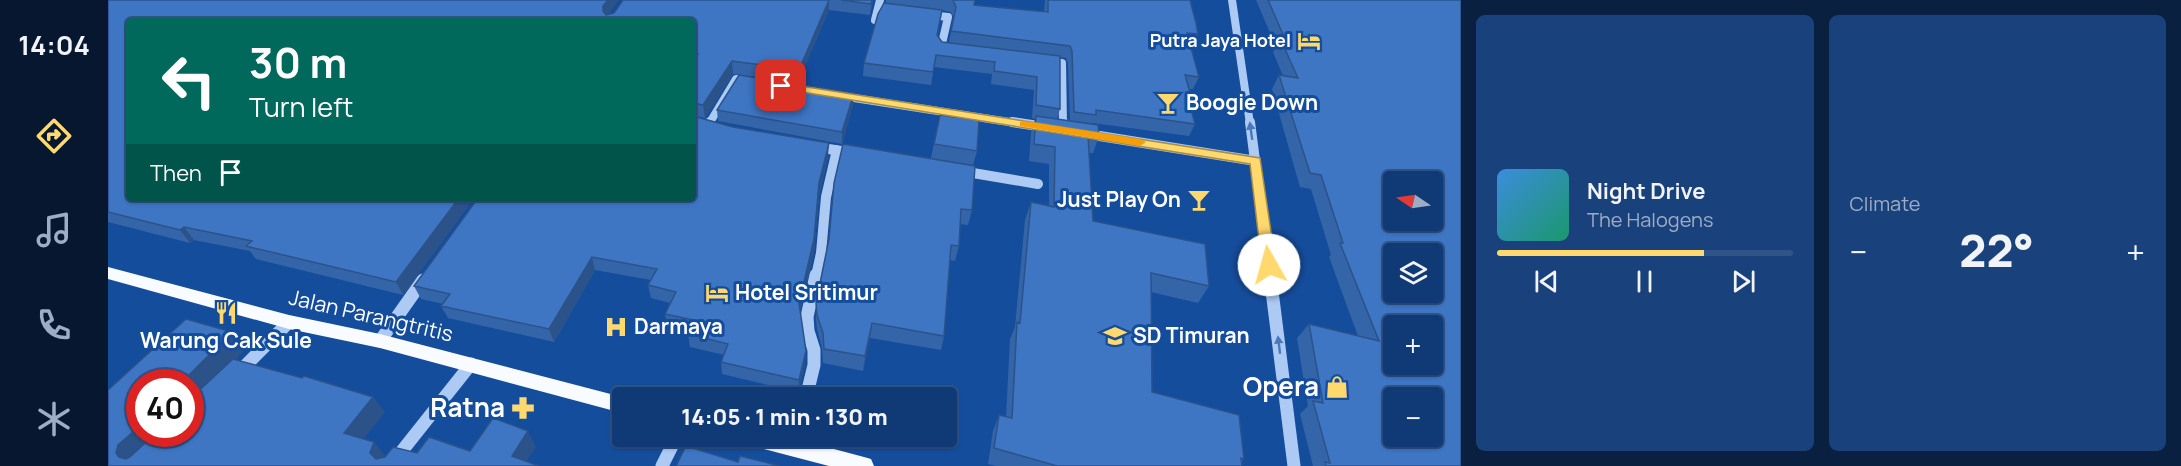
<!DOCTYPE html>
<meta charset="utf-8">
<style>
:root{--surface:#103a76;--page:#19417b;--text:#f1f3f6;--muted:#9cadc5;--line:#305488;--accent:#ffd96e}
body{margin:0;font-family:Manrope,sans-serif;background:var(--page);color:var(--text);height:100vh;display:flex;flex-direction:column;font-size:22px;white-space:nowrap}
*{box-sizing:border-box;margin:0}
p{font-size:20px;color:var(--muted)}
.icon{flex:none;width:33px;height:33px;fill:none;stroke:currentColor;stroke-width:2;stroke-linecap:round;stroke-linejoin:round}
.map{position:relative;flex:1;overflow:hidden}
.side{display:flex;flex-direction:column;gap:15px;padding:15px;background:#092041;width:720px}
.side>*{flex:none}
.hud{position:absolute;left:18px;top:18px;width:570px;height:183px;border-radius:6px;box-shadow:0 2px 4px #0004,0 0 0 2px var(--line);background:#00695c;color:#fff;overflow:hidden}
.needle{width:39px;rotate:283deg}
.buttons{position:absolute;left:1275px;top:171px;display:grid;gap:12px}
.buttons a{display:grid;place-items:center;width:60px;height:60px;border-radius:6px;background:var(--surface);box-shadow:0 2px 4px #0004,0 0 0 2px var(--line);font-size:30px}
.speed{position:absolute;left:18px;top:369px;display:flex;gap:12px;font-size:30px;font-weight:700;text-align:center}
.speed>*{display:grid;place-content:center;width:78px;height:78px;border-radius:50%;background:var(--surface);box-shadow:0 2px 4px #0004,0 0 0 2px var(--line);line-height:1}
.speed .limit{border:9px solid #d22;background:#fff;color:#111}
.pin{position:absolute;display:grid;place-items:center;width:51px;height:51px;color:#fff;margin:-26px;border-radius:12px;box-shadow:0 3px 9px #0006}
.me{position:absolute;width:66px;margin:-33px;rotate:353deg;stroke-linejoin:round;filter:drop-shadow(0 0 4px #0008)}
.turn{display:flex;align-items:center;gap:21px;height:126px;padding:0 24px;font-size:27px}
.turn .icon{width:78px;height:78px;stroke-width:2.5}
.turn b{display:block;font-size:42px;line-height:51px}
.then{display:flex;align-items:center;height:57px;padding:0 24px;background:#0003;gap:12px;font-size:22px}
.big{font-size:45px;font-weight:800;line-height:1.1}
.side .tile{flex:1;display:flex;flex-direction:column;justify-content:center;gap:9px;min-width:0;padding:0 21px;border-radius:9px;background:var(--page)}
.song{display:flex;align-items:center;gap:18px}
.cover{width:72px;height:72px;border-radius:9px;background:linear-gradient(135deg,hsl(210 70% 55%),hsl(160 70% 35%))}
.played{height:6px;border-radius:3px;background:linear-gradient(90deg,var(--accent) 70%,var(--line) 70%)}
.keys{display:flex;justify-content:space-around;direction:ltr}
.heat{display:flex;justify-content:space-between;align-items:center;font-size:33px;direction:ltr}
.side .tiles{flex:1;display:grid;gap:15px;grid-template-columns:repeat(2,1fr)}
.trip{position:absolute;left:504px;top:387px;width:345px;height:60px;border-radius:6px;background:var(--surface);box-shadow:0 2px 4px #0004,0 0 0 2px var(--line);font-weight:800;line-height:60px;text-align:center}
main{display:flex;flex:1;min-height:0}
.tabs{display:flex;flex-direction:column;width:108px;justify-content:space-around;align-items:center;background:#06172f;color:var(--muted)}
.tabs .icon{width:42px;height:42px}
.tabs .active{color:var(--accent)}
.tabs b{font-size:27px;color:var(--text)}
.map>svg:first-child{display:block}
.lines{fill:none;stroke-linecap:round;stroke-linejoin:round}
.minor-far2{stroke:#accaf3;stroke-width:8}
.minor-far1{stroke:#accaf3;stroke-width:10}
.minor{stroke:#accaf3;stroke-width:13}
.major{fill:#f8fbff;fill-rule:evenodd}
.wall{fill:#3565a9;fill-rule:evenodd}
.shaded-wall{fill:#2b5389}
.building{fill:#3e76c4;stroke:#2b5389;stroke-width:1.5;fill-rule:evenodd}
.oneway{fill:#4a79bb}
.route{fill:#ffd96e;stroke:#a68d48;stroke-width:1.5}
.slow{fill:#f59e0b}
.labels{text-anchor:middle;stroke-width:6;stroke-linejoin:round;paint-order:stroke}
.far-poi-label{font-size:18px;font-weight:bold;fill:#fff;stroke:#154d9d;text-anchor:end}
.poi-label{font-size:21px;font-weight:bold;fill:#fff;stroke:#154d9d;text-anchor:start}
.street-label{font-size:21px;fill:#fff;stroke:#154d9d}
.near-poi-label{font-size:26px;font-weight:bold;fill:#fff;stroke:#154d9d;text-anchor:end}
</style>
<main>
<nav class="tabs">
<b>14:04</b>
<svg class="icon active" aria-label="directions" viewBox="0 0 24 24"><path d="M12 3l9 9-9 9-9-9zM9 14v-3h6M13 9l2 2-2 2"/></svg>
<svg class="icon" aria-label="music" viewBox="0 0 24 24"><path d="M9 18V5l10-2v13"/><circle cx="6" cy="18" r="3"/><circle cx="16" cy="16" r="3"/></svg>
<svg class="icon" aria-label="phone" viewBox="0 0 24 24"><path d="M5 4h4l2 5-3 2q2 4 5 5l2-3 5 2v4C11 20 4 13 5 4z"/></svg>
<svg class="icon" aria-label="climate" viewBox="0 0 24 24"><path d="M12 3v18M4 7l16 10M4 17L20 7"/></svg>
</nav>
<div class="map">
<svg width="1353" height="466" viewBox="0 0 1353 466">
<rect width="100%" height="100%" fill="#154d9d"/>
<g class="lines">
<!-- minor-far2 -->
<path class="minor-far2" d="M1124 0 1142 124
M821 15 840 17 833 48H839
M767 20 772 0
M938 61 954 63 955 124
M733 96 914 124
M585 122 591 124
M601 124 628 79 641 81"/>
<!-- minor-far1 -->
<path class="minor-far1" d="M585 122 600 126 602 122
M904 122 937 127
M955 122V130
M1142 122 1162 276
M979 134 1148 161
M708 147 746 153
M853 171 930 184
M708 276 713 253 718 197 729 150"/>
<!-- minor -->
<path class="minor" d="M1162 275 1186 466
M272 341 315 280
M130 373 181 322
M698 398 706 365V350L700 331 699 317 708 275
M282 466 363 364
M554 466 569 436"/>
<!-- major -->
<path class="major" d="M0 267 181 315 272 334 514 397V413L272 348 181 329 0 279Z
M632 436H677L756 457 763 459 766 466H721L641 445 634 442Z"/>
</g>
<!-- wall -->
<path class="wall" d="M0 0 500 14 506 13 515 0H765L762 15 721 10 690 82 625 74 597 118 585 115V21H21V198H366L295 295 148 259 142 251 86 240 82 243 0 222Z
M778 0H867L866 5 936 12 937 0H1082L1090 34 1084 46H1083L1091 77 1085 89H1081L1086 106 1083 110 1087 124 1081 136 985 123V125L991 136 985 153H981L985 221 1101 286 1090 303 1043 292 1044 392 1136 459 1134 462V466H888L880 464 885 431 891 415 898 417 902 339 907 327 917 220 923 202 941 206V164L921 161 923 133 927 119 924 118 926 90 883 84 884 74 826 67 823 85 755 76 756 63 815 8 778 3ZM834 10 843 12 846 18 841 42H834L829 36ZM952 57 958 58 960 63 962 121 949 119 952 109Z
M1148 0H1353V466H1205L1192 414 1200 406 1189 338 1201 324 1250 336 1221 257 1223 255 1203 189 1192 187 1164 89 1171 75 1175 76 1165 52 1168 47Z
M745 104 734 144 610 121 609 110Z
M832 115 869 151 865 165 864 210 860 225 852 224 851 246 847 261 842 260 836 336 833 350 762 338 755 371 715 363 714 348 709 329 708 318V303L823 158Z
M720 156 711 196 706 252 692 310 697 364 690 392 614 374 613 362 616 355 582 347 580 334 581 332 559 326 557 314 562 303 543 298 540 285 543 280 487 270 446 342 340 318 333 306 335 304 313 299 306 286Z"/>
<!-- shaded-wall -->
<path class="shaded-wall" d="M500 0H511L498 18 495 11V6Z
M721 0V10L690 82 691 70Z
M764 0H765L762 15 763 4Z
M624 61 625 74 597 118 595 105Z
M746 93 745 104 734 144V132Z
M721 143 720 156 711 196 706 252 691 316V303L711 183Z
M351 198H366L295 295 288 282Z
M76 227 86 240 82 243 72 230Z
M484 257 487 270 446 342 441 329Z
M764 323 762 338 755 371 757 356Z
M124 332 138 349 82 407V382H74Z
M698 351 697 364 690 392 691 380Z
M265 397 277 412 248 449 236 433Z
M32 426V434H58L28 466 11 457 8 453 10 445Z
M420 431 428 447 415 466 404 456Z
M266 442 278 457 275 466 262 453Z"/>
<!-- building -->
<path class="building" d="M0 0H500L495 6V11L498 15 506 13 515 0H721L691 70 624 61 595 105 585 103V63L590 54 585 53V21H21V198H351L288 282 138 246 144 241 76 227 72 230 0 212Z
M733 0H764L763 4Z
M845 0H867L866 5 940 12V0H1082L1088 23 1090 34 1079 33 1091 77 1077 75 1086 106 1082 105 1087 124 988 110V115L966 112 964 51 962 46 843 31 848 7Z
M1160 0H1353V466H1218L1217 462 1222 463 1205 401 1215 403 1201 324 1271 341 1232 243H1235L1213 175 1202 173 1171 75 1190 78 1172 38 1177 39ZM1286 182H1324V220H1286ZM1286 254H1324V292H1286ZM1286 326H1324V364H1286ZM1286 398H1324V436H1286Z
M776 3 834 10 829 35 834 42 952 56V109L928 105 929 77 886 71 887 62 828 55 825 72 756 63 770 14Z
M631 75 746 93 734 132 609 110Z
M832 115 871 120 869 151 826 144Z
M585 116 625 127 721 143 711 183 706 239 691 303 698 351 691 380 613 362 620 344 580 334 586 320 557 314 568 292 540 285 549 269 484 257 441 329 333 306 342 294 306 286 370 198H585Z
M928 116 990 125 991 136 980 135 985 221 1097 244 1101 286 1043 273 1044 392 1131 415 1136 459 1133 458 1134 466H949L886 448 891 415 904 418 909 322 912 323 923 202 946 207 947 147 926 144Z
M735 144 867 166 864 210 853 209 851 246 843 245 836 336 764 323 757 356 716 349 715 333 709 315 708 303 721 239 726 183Z
M78 319 124 332 74 382H32V426L10 445 8 453 11 457 18 459 22 457 47 434H82V399L125 359 194 378 196 376 265 397 236 433 266 442 262 453 268 459 277 457 285 447 309 453 321 437 362 451 385 418 420 431 404 456 431 466H0V390Z
M578 446 630 462 632 456 672 466H568Z"/>
<!-- one-way arrows -->
<defs><path id="oneway-solid" d="M-6-.8H1V-3.2L6.5 0L1 3.2V.8H-6Z" transform="scale(1.5)"/></defs>
<g class="oneway">
<use href="#oneway-solid" transform="translate(1143 131) rotate(-98)"/>
<use href="#oneway-solid" transform="translate(1171 345) rotate(-97)"/>
</g>
<!-- route -->
<path class="route" d="M673 83 1152 158 1168 265 1161 271 1154 265 1142 164 669 88 667 86Z"/>
<!-- slow -->
<path class="slow" d="M916 121 1032 139 1038 142 1032 146 912 126V122Z"/>
<!-- icons -->
<defs>
<g id="hotel-bare" transform="scale(1.8)"><path d="M-6-4.5h1.5V1H6V5H4.5V3h-9V5H-6ZM-4 0a1.8 1.8 0 1 1 3.6 0ZM.5 0V-2.5h3Q6-2.5 6 0Z" fill="#ffd96e" stroke="#154d9d" stroke-width="2.5" paint-order="stroke"/></g>
<g id="bar-bare" transform="scale(1.8)"><path d="M-6-5H6L.8 .8V4.5H3.5V6h-7V4.5H-.8V.8Z" fill="#ffd96e" stroke="#154d9d" stroke-width="2.5" paint-order="stroke"/></g>
<g id="restaurant-bare" transform="scale(1.8)"><path d="M-5-6h1v4h1v-4h1v4h1v-4h1v5L-1.5 .5V6h-2V.5L-5-1ZM5-6V6H3V1.5H1.5Q1.5-4 5-6Z" fill="#ffd96e" stroke="#154d9d" stroke-width="2.5" paint-order="stroke"/></g>
<g id="hospital-bare" transform="scale(1.8)"><path d="M-5-5h3v3.5h4V-5h3V5h-3V1.5h-4V5h-3Z" fill="#ffd96e" stroke="#154d9d" stroke-width="2.5" paint-order="stroke"/></g>
<g id="school-bare" transform="scale(1.8)"><path d="M0-5L7-2L0 1L-7-2ZM-4 1L0 2.5L4 1V4Q0 6-4 4Z" fill="#ffd96e" stroke="#154d9d" stroke-width="2.5" paint-order="stroke"/></g>
<g id="shop-bare" transform="scale(1.8)"><path d="M-5-2.5h2.3a2.7 3.5 0 0 1 5.4 0H5L5.5 6h-11ZM-1.5-2.5h3a1.5 2.3 0 0 0-3 0Z" fill="#ffd96e" stroke="#154d9d" stroke-width="2.5" paint-order="stroke"/></g>
<g id="pharmacy-bare" transform="scale(1.8)"><path d="M-2-6h4v4h4v4h-4v4h-4v-4h-4v-4h4Z" fill="#ffd96e" stroke="#154d9d" stroke-width="2.5" paint-order="stroke"/></g>
</defs>
<g fill-rule="evenodd">
<use href="#hotel-bare" x="1201" y="41"/>
<use href="#bar-bare" x="1060" y="103"/>
<use href="#bar-bare" x="1091" y="200"/>
<use href="#hotel-bare" x="609" y="293"/>
<use href="#restaurant-bare" x="118" y="313"/>
<use href="#hospital-bare" x="508" y="327"/>
<use href="#school-bare" x="1007" y="336"/>
<use href="#shop-bare" x="1229" y="387"/>
<use href="#pharmacy-bare" x="415" y="408"/>
</g>
<g class="labels">
<!-- far-poi labels -->
<g class="far-poi-label">
<text x="1183" y="47">Putra Jaya Hotel</text>
</g>
<!-- poi labels -->
<g class="poi-label">
<text x="1078" y="110">Boogie Down</text>
<text x="1073" y="207" text-anchor="end">Just Play On</text>
<text x="627" y="300">Hotel Sritimur</text>
<text x="526" y="334">Darmaya</text>
<text x="1025" y="343">SD Timuran</text>
<text x="118" y="348" text-anchor="middle">Warung Cak Sule</text>
</g>
<!-- street labels -->
<g class="street-label">
<text transform="translate(263 316) rotate(13)" y="7">Jalan Parangtritis</text>
</g>
<!-- near-poi labels -->
<g class="near-poi-label">
<text x="1211" y="396">Opera</text>
<text x="397" y="417">Ratna</text>
</g>
</g>
</svg>
<div class="buttons">
<a><svg class="needle" viewBox="-14 -14 28 28"><path d="M0-13l5 13h-10z" fill="#e53935"/><path d="M0 13l5-13h-10z" fill="#9cadc5"/></svg></a>
<a><svg class="icon" aria-label="layers" viewBox="0 0 24 24"><path d="M12 4l9 5-9 5-9-5zM3 14l9 5 9-5"/></svg></a>
<a>+</a>
<a>−</a>
</div>
<div class="speed"><div class="limit">40</div></div>
<div class="pin" style="left:673px;top:86px;background:#d93025"><svg class="icon" aria-label="arrive" viewBox="0 0 24 24"><path d="M6 21V4h12l-3 4 3 4H6"/></svg></div>
<svg class="me" style="left:1161px;top:265px" viewBox="-20 -20 40 40"><circle r="19" fill="#fff"/><path d="M0-13L10 11 0 6-10 11z" fill="#ffd96e"/></svg>
<div class="trip">14:05 · 1 min · 130 m</div>
<div class="hud">
<div class="turn"><svg class="icon" aria-label="left" viewBox="0 0 24 24"><path d="M17 20v-9H6M10 6l-5 5 5 5"/></svg><div><b>30 m</b>Turn left</div></div>
<div class="then">Then<svg class="icon" aria-label="arrive" viewBox="0 0 24 24"><path d="M6 21V4h12l-3 4 3 4H6"/></svg></div>
</div>
</div>
<section class="side">
<div class="tiles">
<div class="tile">
<div class="song"><i class="cover"></i><div><b>Night Drive</b><p>The Halogens</p></div></div>
<div class="played"></div>
<div class="keys"><svg class="icon" aria-label="previous" viewBox="0 0 24 24"><path d="M18 5L8 12l10 7zM5 5v14"/></svg><svg class="icon" aria-label="pause" viewBox="0 0 24 24"><path d="M8 5v14M16 5v14"/></svg><svg class="icon" aria-label="next" viewBox="0 0 24 24"><path d="M6 5l10 7-10 7zM19 5v14"/></svg></div>
</div>
<div class="tile"><p>Climate</p>
<div class="heat"><a>−</a><b class="big">22°</b><a>+</a></div>
</div>
</div>
</section>
</main>
